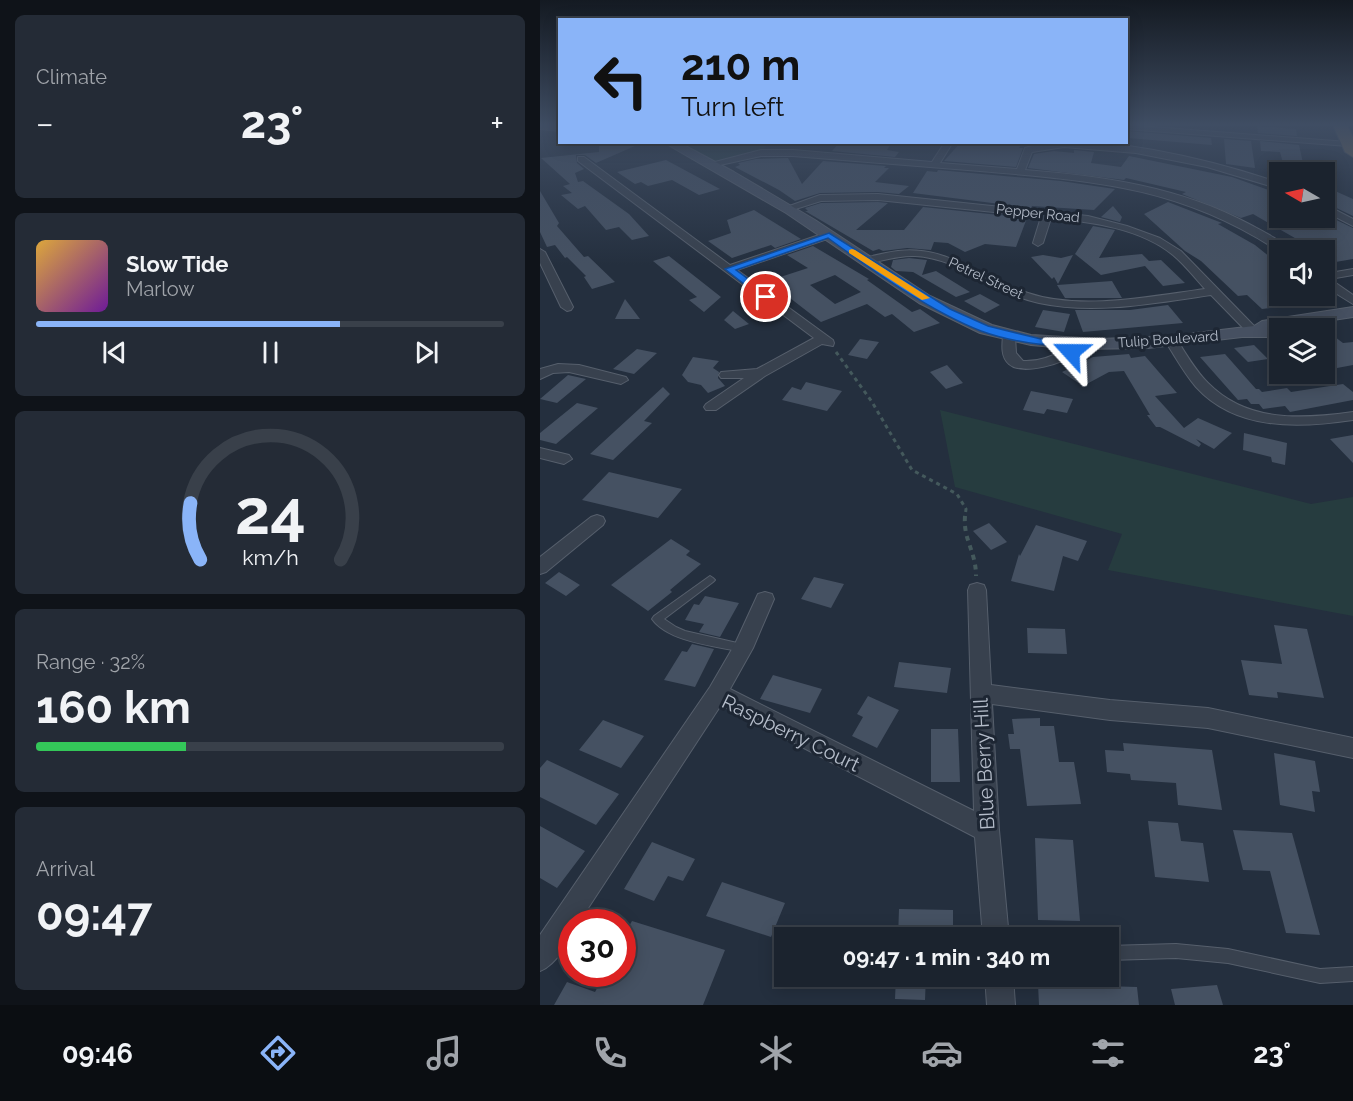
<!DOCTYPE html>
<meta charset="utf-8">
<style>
:root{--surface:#1b232e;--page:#242b36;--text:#f1f3f6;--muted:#a0a4aa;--line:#39404a;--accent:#8ab4f8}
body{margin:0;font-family:Raleway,sans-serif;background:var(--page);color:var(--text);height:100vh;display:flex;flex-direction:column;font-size:22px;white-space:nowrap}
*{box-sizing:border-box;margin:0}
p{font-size:20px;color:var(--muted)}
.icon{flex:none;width:33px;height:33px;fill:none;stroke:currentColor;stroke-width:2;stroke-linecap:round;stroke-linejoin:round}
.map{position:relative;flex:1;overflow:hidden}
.details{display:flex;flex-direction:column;gap:15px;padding:15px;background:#0f1319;width:540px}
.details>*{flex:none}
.guide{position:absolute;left:18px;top:18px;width:570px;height:126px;border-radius:0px;box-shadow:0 3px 15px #0003,0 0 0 2px var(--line);background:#8ab4f8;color:#111;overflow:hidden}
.needle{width:39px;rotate:279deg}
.fabs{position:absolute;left:729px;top:162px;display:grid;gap:12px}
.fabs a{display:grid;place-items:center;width:66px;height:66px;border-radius:0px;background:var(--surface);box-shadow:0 3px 15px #0003,0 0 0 2px var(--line);font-size:30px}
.speed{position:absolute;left:18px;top:909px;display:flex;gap:12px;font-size:30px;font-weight:700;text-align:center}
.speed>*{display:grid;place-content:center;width:78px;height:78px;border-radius:50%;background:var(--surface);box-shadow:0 3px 15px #0003,0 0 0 2px var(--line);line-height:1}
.speed .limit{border:9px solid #d22;background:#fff;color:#111}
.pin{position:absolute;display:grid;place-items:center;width:51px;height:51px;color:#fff;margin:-26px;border:3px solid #fff;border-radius:50%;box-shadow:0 2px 6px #0007}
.me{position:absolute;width:66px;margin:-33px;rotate:294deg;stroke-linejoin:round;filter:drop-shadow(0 0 4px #0008)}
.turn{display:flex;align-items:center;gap:21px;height:126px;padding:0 24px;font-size:27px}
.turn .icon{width:78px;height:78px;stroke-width:2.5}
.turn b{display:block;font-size:42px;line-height:51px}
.big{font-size:45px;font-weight:700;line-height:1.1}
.details .widget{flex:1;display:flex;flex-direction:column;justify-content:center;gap:9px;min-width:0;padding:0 21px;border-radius:9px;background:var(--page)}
.details .dial{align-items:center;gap:0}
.dial svg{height:156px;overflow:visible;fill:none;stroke:var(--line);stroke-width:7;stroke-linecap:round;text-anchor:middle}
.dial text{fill:var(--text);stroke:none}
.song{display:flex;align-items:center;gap:18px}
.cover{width:72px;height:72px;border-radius:9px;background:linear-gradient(135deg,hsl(40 70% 55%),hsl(280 70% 35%))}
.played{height:6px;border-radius:3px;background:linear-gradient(90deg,var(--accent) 65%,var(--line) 65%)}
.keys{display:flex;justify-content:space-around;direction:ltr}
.heat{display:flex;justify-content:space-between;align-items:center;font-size:33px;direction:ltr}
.charge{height:9px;border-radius:4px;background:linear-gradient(90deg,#34c759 32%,var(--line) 0)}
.trip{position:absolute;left:234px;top:927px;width:345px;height:60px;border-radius:0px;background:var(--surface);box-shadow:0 3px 15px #0003,0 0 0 2px var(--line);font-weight:700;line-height:60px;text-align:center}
.dock{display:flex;height:96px;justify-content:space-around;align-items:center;background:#0b0e12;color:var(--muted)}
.dock .icon{width:42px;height:42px}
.dock .current{color:var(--accent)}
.dock b{font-size:27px;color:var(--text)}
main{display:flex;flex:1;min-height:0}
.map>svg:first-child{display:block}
.green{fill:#263c3f}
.building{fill:#455162;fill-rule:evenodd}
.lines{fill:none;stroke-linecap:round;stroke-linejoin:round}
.lane-casing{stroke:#565f6c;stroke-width:2}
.street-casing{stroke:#565f6c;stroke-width:2}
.secondary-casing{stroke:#565f6c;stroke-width:2}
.highway-casing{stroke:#434c59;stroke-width:2}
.path-far1{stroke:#44595c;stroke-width:3;stroke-dasharray:4 4;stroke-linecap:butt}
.path{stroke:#44595c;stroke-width:4;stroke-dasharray:5 5;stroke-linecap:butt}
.lane{fill:#38414e;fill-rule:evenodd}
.street{fill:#38414e;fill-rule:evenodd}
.secondary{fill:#465061;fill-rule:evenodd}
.highway{fill:#746855;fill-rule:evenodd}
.route{fill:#1a73e8;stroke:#114b97;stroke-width:1.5}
.slow{fill:#f59e0b}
.labels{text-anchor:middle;stroke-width:6;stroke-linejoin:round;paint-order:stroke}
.far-street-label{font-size:14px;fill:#b4bcc9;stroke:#1d2633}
.near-street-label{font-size:20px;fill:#b4bcc9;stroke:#1d2633}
</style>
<main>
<section class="details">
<div class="widget"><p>Climate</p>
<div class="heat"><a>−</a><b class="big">23°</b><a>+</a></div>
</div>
<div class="widget">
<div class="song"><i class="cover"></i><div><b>Slow Tide</b><p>Marlow</p></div></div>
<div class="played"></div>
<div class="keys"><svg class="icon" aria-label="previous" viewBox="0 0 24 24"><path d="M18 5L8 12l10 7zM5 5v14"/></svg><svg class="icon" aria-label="pause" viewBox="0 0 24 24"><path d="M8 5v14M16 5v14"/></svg><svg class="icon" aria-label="next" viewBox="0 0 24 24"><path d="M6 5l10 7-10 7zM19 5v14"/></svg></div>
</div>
<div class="widget dial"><svg viewBox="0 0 100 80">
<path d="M14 69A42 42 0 1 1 86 69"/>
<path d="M14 69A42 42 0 0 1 9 40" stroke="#8ab4f8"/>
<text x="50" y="56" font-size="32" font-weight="700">24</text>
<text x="50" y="72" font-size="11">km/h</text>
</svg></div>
<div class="widget"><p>Range · 32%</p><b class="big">160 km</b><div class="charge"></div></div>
<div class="widget"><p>Arrival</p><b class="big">09:47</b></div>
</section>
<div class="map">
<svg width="813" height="1005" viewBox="0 0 813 1005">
<rect width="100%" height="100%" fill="#242f3e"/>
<!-- green -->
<path class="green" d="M142 143H231L220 151 171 162Z
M400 410 771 504 813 497V616L568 570 582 534 415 487Z"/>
<!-- building -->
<path class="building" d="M717 126 756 129 757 136 718 133Z
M586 131 671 138 672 145 588 138Z
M684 139 711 141 715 168 686 164Z
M720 141 759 145 765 172 745 170 740 152 721 151Z
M59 142H104L56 163 45 155H36L37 163 44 169 35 173 38 182 43 181 89 214 109 236 92 240 79 227 66 230 45 206 38 209 21 195 32 193 23 186 30 184 1 158 59 152Z
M300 142H352L347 150 359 152 355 157 292 151Z
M421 142H483L479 148H483L476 167 404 161Z
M534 150 554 152 551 163 581 167 589 156 692 177 740 194V218H784V214L813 228V259L784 264V248L774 249 713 214 701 218 642 194 646 192 586 178 584 180 488 168 494 154 514 151 534 153Z
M248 158 262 184 283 161 346 166 344 168H349L335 182 369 186 359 194 338 192 280 193 255 201 239 190 195 167 200 165 198 163 216 159Z
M126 160 180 189 159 195 132 180 108 186 101 182 95 184 77 172Z
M398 170 521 181 575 189 554 210 492 206 491 208 373 193 387 171 397 172Z
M784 186 813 199V216L784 202Z
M0 191 19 223 17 226 44 257 48 256 75 282 52 289 44 277 46 276 27 257 25 258 15 245 7 247 0 232Z
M338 202 348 203 316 230H364L383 207 487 218 476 247 445 244 425 252 408 243 394 242 391 250 367 248 343 251 339 249 333 251 265 211H268L265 208 281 203Z
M628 202 682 223 678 224 715 245 740 265V296H765L766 303 722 309 707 295 698 296 661 261 645 251 604 214Z
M573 206 582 217 580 222 561 217Z
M214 210 261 239 235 248 231 245 192 258 168 241 191 233 187 220Z
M553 226 575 230 559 258 602 254 609 261 621 260 645 283 623 286 605 266 561 275 535 254Z
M273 246 329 279 327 280 372 312 380 309 400 323 374 332 352 314 345 317 327 304 281 322 228 281 268 268 247 255ZM295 275 321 292 295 304 270 285Z
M503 255 521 258 533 255 518 284 514 277 512 279 491 257Z
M129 256 181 297 164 312 149 300 157 297 113 261Z
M369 258 387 260 382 275 396 271 430 292 416 297 373 272 356 271 351 267 353 260Z
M572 281 582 298H525L517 285Z
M440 294 460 305 445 313 424 301Z
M85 299 100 319H75Z
M628 305 643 323 543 332 535 310H590Z
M503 310 530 314 524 332 495 327Z
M193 311 209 324 195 329 184 320Z
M795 337 803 343 813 342V365L797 368 784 357V339Z
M320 339 339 342 327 359 308 355Z
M714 345 728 359 708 362 694 348Z
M97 349 117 353 94 374 73 369Z
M589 354 591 358 605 356 637 393 615 396 644 428 658 418 692 433 674 449 656 439 661 444 659 447 620 427H616L607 415H610L584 371 569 372 543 386 522 372 553 357Z
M685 354 716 389H719L722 392 747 388 751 392 803 384 813 392V400L750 412 745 406 723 409 719 404H711L707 399 698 400 660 357Z
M153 357 179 361 173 368 179 372 178 378 185 386 168 393 161 385 148 382 142 375Z
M407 365 423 383 406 389 390 372Z
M28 375 46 379 17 403 0 399Z
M266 382 302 391 287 411 242 400 252 387 261 390Z
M123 387 130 394 104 421 112 423 73 460 50 454Z
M491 391 533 399 527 413 507 409 504 414 483 410Z
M37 403 58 408 16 444 0 440V433Z
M704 433 747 443 745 465 732 462 731 457 703 450Z
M813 435V463L790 439Z
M69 472 142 489 118 518 42 500Z
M449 523 467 542 451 550 433 531Z
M496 525 547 541 538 561 523 556 514 591 471 581 479 554 480 556Z
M131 539 150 551 146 555 161 564 130 590 132 592 108 611 71 585Z
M19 572 40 585 26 596 5 583Z
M274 577 304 584 291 608 261 599Z
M165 596 199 603 180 637 159 632 164 624 145 620 154 604 159 605Z
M734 625 767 629 784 698 737 692 738 698 709 695 701 660 742 664Z
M487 628 525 629 527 654 488 653Z
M152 644 174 649 155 687 124 680 142 651 147 652Z
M359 662 411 668 407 693 354 687Z
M233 675 282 689 270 713 220 699Z
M328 696 359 710 337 748 312 736 323 717 317 714Z
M500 718V726H514L519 762H534L541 804 487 806 480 749H470L468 734H474L472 719Z
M63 720 104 736 81 768 39 750Z
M391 729H418L420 782H391Z
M583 743 672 750 682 810 638 805 636 783 591 780 590 774 567 772 565 750 584 751Z
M734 753 775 761 780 792 772 791 775 812 740 805Z
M7 760 79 794 56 825 0 797V768Z
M608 821 638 823 641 841 663 843 669 882 615 877Z
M0 826 45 851 17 888 0 878Z
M693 830 752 833 780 935 746 933 730 871 703 870Z
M495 838 533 840 540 921 498 920Z
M112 842 155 859 143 881 128 876 114 901 84 889Z
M182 882 245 903 231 937 166 916Z
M359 909 413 910V938H358Z
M92 921 185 950 163 1005H14L27 982 55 992 65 974H82V939Z
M356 976H386L385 1000 355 999Z
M498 984 597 987 599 1005H499Z
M677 985 683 1005H635L631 989Z"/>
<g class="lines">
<!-- lane casing -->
<g class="lane-casing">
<path id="lane" d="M170 576 173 578 175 580 173 582 124 619 136 627 145 631 206 645 207 648 206 651 202 652C176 646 128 642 112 619L114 616Z
M636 944 688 949 780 969 813 967V981L780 983 688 963 636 958 568 960V946Z"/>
</g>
<!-- street casing -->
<g class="street-casing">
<path id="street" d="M586 125 808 142 812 144 808 146 586 129Z
M405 142H413L400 163 477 169 485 148C545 127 679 162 740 183V189L667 167 596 153 524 147 492 152 485 170C563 176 641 187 711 225 724 232 739 239 749 250L740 252C640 186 554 181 440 171 377 166 315 161 253 156H221L171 167 167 164 221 150H253L392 162Z
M38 157H44L190 265 285 233H293V237L197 270 293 340 294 343 293 346 282 344 225 376 176 410H166L164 407 166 404 204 378H181L179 375 181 372 217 369 274 338 38 161Z
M338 194 548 216 587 226 620 238 641 251 719 331 717 334H709L671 295C615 303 555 315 499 303 455 294 420 258 375 256 359 255 342 261 326 264L321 261C327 256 338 255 346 253 404 240 437 277 488 293 541 311 612 296 665 289 655 278 645 265 633 255 600 228 551 222 511 218L503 243 498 246 493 243 501 217 338 200 281 201 246 212 241 209 280 195Z
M784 204 813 219V226L784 211Z
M0 249 5 252 33 307 31 310 27 311 21 307 0 263Z
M813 269V275L790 279 813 295V304L784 286V274Z
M469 332 475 336 476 353 483 361C498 362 512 356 525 350L527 341 532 340 538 344V352C527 363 482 376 469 364 461 357 462 346 463 336Z
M631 337 636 338C646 354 655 370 668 383 707 423 763 419 813 412V420C759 428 696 431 656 387 644 373 635 356 625 341Z
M18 364 39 365 86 377 88 380 81 384 29 372 13 373 0 379V369Z
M0 448 29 455 32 459 24 464 0 458Z
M57 515 63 517 65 521 63 525 6 572 0 574V557L51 517Z
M437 583 444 585 446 590 451 685 570 700 668 708 813 738V758L668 728 570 720 452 704 459 830 469 938H443L435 837 181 705 39 922H32C32 940 16 965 0 971V935L170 687 195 644 218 594 225 592 232 594 234 599 213 648 190 689 434 811 428 590 430 585Z
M445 976H473L475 1005H447Z"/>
</g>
<!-- secondary casing -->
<g class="secondary-casing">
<path id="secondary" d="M0 125H20V131L0 129Z
M123 142H138L194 172 275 220 390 296 452 325 491 335 561 339 631 336 714 326 722 321 813 307V317L740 328V336L736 337H702L608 348 537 349 491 345 440 333 379 303 246 213Z"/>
</g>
<!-- highway casing -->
<g class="highway-casing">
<path id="highway" d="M793 125H807L813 137V157L805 152Z"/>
</g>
<!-- path-far1 -->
<path class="path-far1" d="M296 352 332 402 372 470 417 494 426 509 425 517"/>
<!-- path -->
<path class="path" d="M425 516C423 540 436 551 436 576"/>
<!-- lane -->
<use href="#lane" class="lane"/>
<!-- street -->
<use href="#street" class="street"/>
<!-- secondary -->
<use href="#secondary" class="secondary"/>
<!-- highway -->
<use href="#highway" class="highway"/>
</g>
<!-- sky -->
<linearGradient id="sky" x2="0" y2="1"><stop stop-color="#141a22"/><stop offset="0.47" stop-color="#3f4d63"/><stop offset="1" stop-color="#3f4d63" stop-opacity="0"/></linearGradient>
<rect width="813" height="265" fill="url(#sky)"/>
<!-- route -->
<path class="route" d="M289 233 410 309 448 326 501 339 536 342V352L531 355 525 352 526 347C498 345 468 341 441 331 390 311 333 271 288 238L196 270 230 295V299H223L185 269Z"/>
<!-- slow -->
<path class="slow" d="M312 249 315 250 390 298 382 300 309 253V250Z"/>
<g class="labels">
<!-- far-street labels -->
<g class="far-street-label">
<text transform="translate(498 213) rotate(6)" y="5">Pepper Road</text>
<text transform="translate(446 278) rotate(25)" y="5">Petrel Street</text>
<text transform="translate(628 339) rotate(-4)" y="5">Tulip Boulevard</text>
</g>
<!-- near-street labels -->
<g class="near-street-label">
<text transform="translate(251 733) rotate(26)" y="7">Raspberry Court</text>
<text transform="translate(444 764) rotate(-93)" y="7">Blue Berry Hill</text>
</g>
</g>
</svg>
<div class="fabs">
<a><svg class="needle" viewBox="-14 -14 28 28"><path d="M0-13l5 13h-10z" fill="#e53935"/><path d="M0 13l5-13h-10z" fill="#a0a4aa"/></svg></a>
<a><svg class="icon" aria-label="sound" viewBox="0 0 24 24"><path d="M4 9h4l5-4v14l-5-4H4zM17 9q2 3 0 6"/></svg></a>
<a><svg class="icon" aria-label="layers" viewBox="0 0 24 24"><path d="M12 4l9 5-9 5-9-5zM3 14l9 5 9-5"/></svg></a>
</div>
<div class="speed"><div class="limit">30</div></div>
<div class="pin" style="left:226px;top:297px;background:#d93025"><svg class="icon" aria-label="arrive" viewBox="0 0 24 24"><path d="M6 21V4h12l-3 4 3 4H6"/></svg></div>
<svg class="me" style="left:531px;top:352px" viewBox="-20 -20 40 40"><path d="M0-17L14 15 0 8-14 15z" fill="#1a73e8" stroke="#fff" stroke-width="4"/></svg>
<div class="trip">09:47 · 1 min · 340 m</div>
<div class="guide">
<div class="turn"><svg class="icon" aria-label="left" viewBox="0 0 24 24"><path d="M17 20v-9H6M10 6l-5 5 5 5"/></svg><div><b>210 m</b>Turn left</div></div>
</div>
</div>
</main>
<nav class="dock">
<b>09:46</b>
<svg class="icon current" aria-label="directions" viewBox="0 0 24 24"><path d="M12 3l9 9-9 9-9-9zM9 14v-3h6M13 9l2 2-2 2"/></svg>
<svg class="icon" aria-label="music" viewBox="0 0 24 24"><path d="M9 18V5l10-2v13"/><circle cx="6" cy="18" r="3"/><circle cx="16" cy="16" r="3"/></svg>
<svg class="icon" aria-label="phone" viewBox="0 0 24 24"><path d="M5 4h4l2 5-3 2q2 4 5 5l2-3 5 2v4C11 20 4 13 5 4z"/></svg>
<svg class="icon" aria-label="climate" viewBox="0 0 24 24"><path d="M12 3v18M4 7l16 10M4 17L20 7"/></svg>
<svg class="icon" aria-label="car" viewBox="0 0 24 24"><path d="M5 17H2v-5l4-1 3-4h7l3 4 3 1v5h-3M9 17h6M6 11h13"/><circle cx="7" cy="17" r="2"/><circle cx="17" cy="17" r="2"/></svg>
<svg class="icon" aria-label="filters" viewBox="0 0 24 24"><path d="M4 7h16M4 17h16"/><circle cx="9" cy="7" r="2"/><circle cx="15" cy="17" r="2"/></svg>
<b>23°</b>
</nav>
